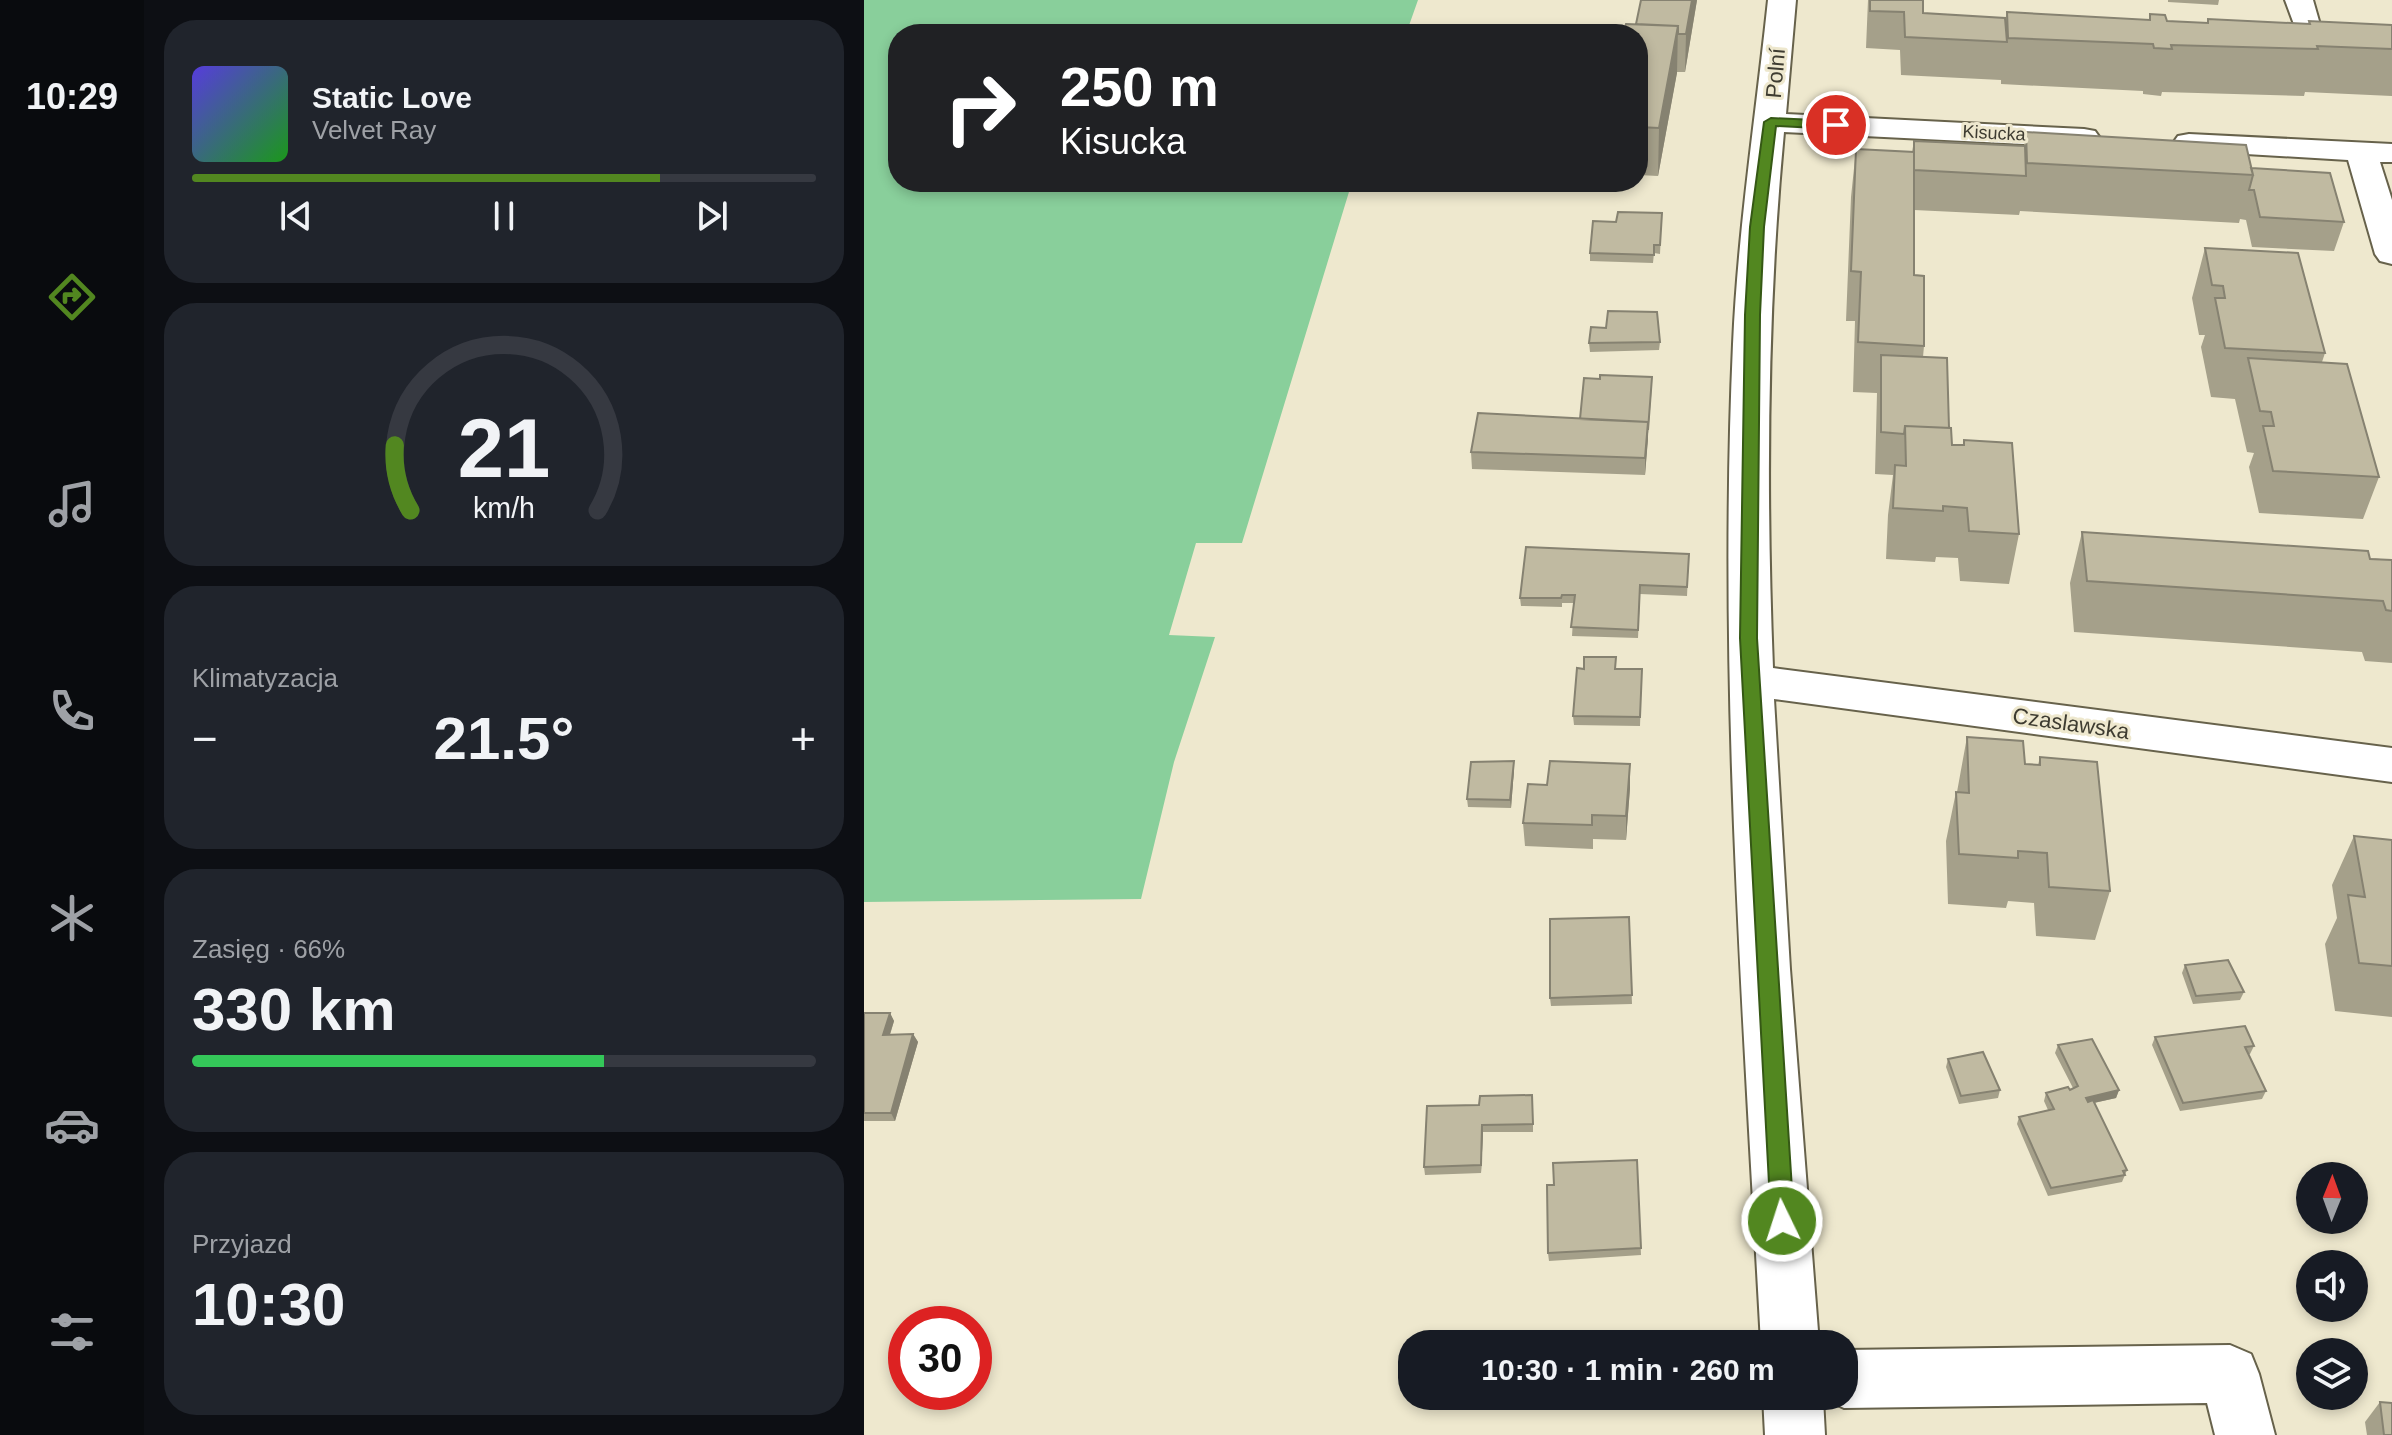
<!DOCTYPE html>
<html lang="pl">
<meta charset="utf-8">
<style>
:root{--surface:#171b24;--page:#20242c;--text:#f1f3f6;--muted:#9ea1a6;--line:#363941;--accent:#528720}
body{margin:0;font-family:Arial,sans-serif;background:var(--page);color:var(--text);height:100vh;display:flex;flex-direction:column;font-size:30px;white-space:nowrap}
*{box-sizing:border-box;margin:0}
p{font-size:26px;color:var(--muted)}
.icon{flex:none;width:44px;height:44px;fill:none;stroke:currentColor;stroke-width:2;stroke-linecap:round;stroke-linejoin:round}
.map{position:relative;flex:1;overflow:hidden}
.panel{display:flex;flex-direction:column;gap:20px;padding:20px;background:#0d0f14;width:720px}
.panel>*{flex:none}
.banner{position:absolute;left:24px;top:24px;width:760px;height:168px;border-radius:32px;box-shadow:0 4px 12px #0003;background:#202124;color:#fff;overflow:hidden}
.needle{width:52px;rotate:1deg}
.buttons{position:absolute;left:1432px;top:1162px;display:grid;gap:16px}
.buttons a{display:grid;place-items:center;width:72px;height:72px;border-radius:50%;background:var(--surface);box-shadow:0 4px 12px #0003;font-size:40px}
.speed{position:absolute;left:24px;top:1306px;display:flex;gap:16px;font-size:40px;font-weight:700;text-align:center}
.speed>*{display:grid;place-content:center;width:104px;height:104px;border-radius:50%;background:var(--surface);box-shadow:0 4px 12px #0003;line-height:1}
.speed .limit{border:12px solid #d22;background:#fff;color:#111}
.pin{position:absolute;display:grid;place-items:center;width:68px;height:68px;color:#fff;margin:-34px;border:4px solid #fff;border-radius:50%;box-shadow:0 2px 8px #0007}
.me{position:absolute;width:88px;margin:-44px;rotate:356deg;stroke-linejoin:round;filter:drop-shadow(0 0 6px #0008)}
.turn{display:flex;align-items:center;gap:28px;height:168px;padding:0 40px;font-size:36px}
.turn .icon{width:104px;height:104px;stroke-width:2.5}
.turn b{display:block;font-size:56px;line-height:68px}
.big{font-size:60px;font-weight:700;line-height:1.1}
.panel .card{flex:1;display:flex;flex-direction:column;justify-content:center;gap:12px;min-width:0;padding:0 28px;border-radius:32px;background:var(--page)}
.panel .dial{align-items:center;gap:0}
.dial svg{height:208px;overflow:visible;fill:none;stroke:var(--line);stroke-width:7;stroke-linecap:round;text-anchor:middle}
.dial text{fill:var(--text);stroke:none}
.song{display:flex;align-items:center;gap:24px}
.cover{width:96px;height:96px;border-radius:12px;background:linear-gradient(135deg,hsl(250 70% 55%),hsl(120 70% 35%))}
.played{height:8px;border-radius:4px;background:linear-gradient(90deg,var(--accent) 75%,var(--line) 75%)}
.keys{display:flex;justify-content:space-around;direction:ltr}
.heat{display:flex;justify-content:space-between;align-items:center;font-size:44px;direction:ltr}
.charge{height:12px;border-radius:6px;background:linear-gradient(90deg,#34c759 66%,var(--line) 0)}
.trip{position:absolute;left:534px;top:1330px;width:460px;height:80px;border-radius:32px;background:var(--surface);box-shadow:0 4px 12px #0003;font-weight:700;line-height:80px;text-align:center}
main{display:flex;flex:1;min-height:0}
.tabs{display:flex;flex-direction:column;width:144px;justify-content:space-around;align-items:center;background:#090b0e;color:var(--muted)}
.tabs .icon{width:56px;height:56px}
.tabs .on{color:var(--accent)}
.tabs b{font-size:36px;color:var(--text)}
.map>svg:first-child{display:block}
.green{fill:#89cf9b}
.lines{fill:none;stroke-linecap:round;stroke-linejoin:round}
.minor-casing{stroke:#67624b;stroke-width:4}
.minor{fill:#fff;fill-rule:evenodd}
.wall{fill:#a5a08a}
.shaded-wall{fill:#868271}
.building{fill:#c0baa1;stroke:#868271;stroke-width:2}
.route{fill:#528720;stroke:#355815;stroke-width:2}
.labels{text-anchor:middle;stroke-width:6;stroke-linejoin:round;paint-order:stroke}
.far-street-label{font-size:18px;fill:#3e3c31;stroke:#eee8ce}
.street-label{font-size:22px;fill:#3e3c31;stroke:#eee8ce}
</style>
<main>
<nav class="tabs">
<b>10:29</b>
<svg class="icon on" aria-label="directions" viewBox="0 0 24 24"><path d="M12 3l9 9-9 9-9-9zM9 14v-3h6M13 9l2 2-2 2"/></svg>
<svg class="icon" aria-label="music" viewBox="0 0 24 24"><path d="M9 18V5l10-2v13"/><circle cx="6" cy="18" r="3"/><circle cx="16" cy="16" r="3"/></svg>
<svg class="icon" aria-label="phone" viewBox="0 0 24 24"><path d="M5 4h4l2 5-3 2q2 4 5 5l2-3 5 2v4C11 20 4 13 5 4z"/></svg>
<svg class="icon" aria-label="climate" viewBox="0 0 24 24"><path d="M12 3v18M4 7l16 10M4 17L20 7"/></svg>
<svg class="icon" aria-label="car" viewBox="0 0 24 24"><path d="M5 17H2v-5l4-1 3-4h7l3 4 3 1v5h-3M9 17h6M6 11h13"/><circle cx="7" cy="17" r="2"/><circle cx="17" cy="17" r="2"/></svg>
<svg class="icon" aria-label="filters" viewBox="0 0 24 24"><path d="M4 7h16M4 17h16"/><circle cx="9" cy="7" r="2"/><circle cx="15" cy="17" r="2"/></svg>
</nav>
<section class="panel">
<div class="card">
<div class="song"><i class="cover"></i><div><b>Static Love</b><p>Velvet Ray</p></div></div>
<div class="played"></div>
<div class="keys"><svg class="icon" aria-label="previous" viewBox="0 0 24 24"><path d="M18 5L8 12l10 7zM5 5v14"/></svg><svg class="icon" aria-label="pause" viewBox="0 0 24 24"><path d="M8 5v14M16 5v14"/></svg><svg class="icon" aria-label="next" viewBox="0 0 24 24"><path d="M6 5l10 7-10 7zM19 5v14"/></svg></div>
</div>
<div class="card dial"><svg viewBox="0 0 100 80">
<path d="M14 69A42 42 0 1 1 86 69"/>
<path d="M14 69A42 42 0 0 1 8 44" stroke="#528720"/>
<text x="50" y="56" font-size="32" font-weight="700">21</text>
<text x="50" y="72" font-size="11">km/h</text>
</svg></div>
<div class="card"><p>Klimatyzacja</p>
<div class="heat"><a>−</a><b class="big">21.5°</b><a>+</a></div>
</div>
<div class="card"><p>Zasięg · 66%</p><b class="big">330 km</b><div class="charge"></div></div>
<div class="card"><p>Przyjazd</p><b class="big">10:30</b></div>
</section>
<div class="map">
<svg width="1528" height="1435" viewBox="0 0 1528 1435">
<rect width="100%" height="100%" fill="#eee8ce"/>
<!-- green -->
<path class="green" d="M0 0H554L542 34H34V182H488L378 543H332L305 635 351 637 310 762 277 899 0 902Z"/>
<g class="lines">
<!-- minor casing -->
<g class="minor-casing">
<path id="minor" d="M904 0H932L922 114 1220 129 1231 131 1236 138 1231 145 1220 147 920 132C903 311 902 488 909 668L1528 748V782L910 699 926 969 955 1344H897C879 1010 854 677 869 344 874 229 892 114 904 0Z
M1421 0H1449L1455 21 1451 27 1441 30 1431 27Z
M1325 134 1528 144V162H1516L1528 200V264L1516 261 1511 254 1484 160 1314 150 1309 143 1314 136Z
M1366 1345 1387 1354 1395 1374 1411 1435H1351L1343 1403 980 1408 959 1398 961 1435H901L899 1396H980V1350Z"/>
</g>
<!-- minor -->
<use href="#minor" class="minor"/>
</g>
<!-- wall -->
<path class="wall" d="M833 0 821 72H813L794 176 774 175V34L772 24Z
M1004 0H1059V13L1141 20 1143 12 1343 23 1344 19 1444 24 1445 21 1528 25V96L1441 92 1440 96 1298 92 1297 96 1279 94V91L1137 84V80L1037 75 1036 50 1002 48Z
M1304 0H1355L1354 5 1304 2Z
M1162 132 1387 168 1480 222 1470 251 1388 247 1382 220 1376 219 1375 223 1156 211 1155 215 1050 210V275L1060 346 1059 357 1085 428 1088 445H1099L1100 440 1155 534 1145 584 1096 581 1094 558 1072 557 1071 562 1022 559 1024 515 1029 475 1011 474 1013 393 989 392 991 321H982L987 197 992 149 1048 152 1050 141 1160 146Z
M798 213 796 254 790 253 789 263 726 261V253L752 222Z
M1341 248 1461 353 1458 362 1515 477 1499 519 1395 513 1385 467 1390 453 1383 452 1371 399 1347 397 1337 347 1341 335H1335L1328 298Z
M742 328 796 342 795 350 726 352 725 343Z
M788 385 781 475 608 469 607 452 716 419Z
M1218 532 1528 560V663L1501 661 1498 652 1210 632 1206 583Z
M825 554 823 596 776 594 774 638 708 636 710 603H698V607L657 606 656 598Z
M752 669H778L776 726 710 725 709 716Z
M1103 737 1161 764 1174 765 1176 757 1246 891 1231 940 1172 936 1170 903 1144 901 1142 908 1084 904 1082 841 1092 792H1093Z
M650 770 647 808 604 807 603 799Z
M766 788 762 840 729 839V849L661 846 659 823Z
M1490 836 1528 840V1017L1471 1011 1461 944 1473 918 1468 885Z
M765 917 768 1004 687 1006 686 998Z
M1321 965 1380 992 1376 1000 1329 1004 1318 973Z
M0 1013H26L30 1021 26 1035 49 1034 54 1042 31 1121H0Z
M1291 1037 1390 1046 1386 1054H1385L1402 1091 1398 1099 1316 1111 1288 1045Z
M1194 1045 1255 1090 1252 1098 1230 1103 1263 1170 1258 1182 1184 1196 1153 1124 1155 1117 1184 1110 1180 1101 1182 1093 1206 1090 1209 1088 1191 1053Z
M1084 1059 1136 1090 1134 1098 1095 1104 1082 1067Z
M669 1103V1132H619L617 1173 561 1175 560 1167 615 1105Z
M773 1160 777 1255 685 1261 684 1253 690 1185Z
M1516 1402 1528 1435H1503L1501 1422Z"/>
<!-- shaded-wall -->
<path class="shaded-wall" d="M828 0H833L821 72 822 34Z
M814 26 813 73 794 176 795 128Z
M784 422V439L781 475V458Z
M650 761V770L647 808 646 800Z
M766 764V788L762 840V816Z
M26 1013 30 1021 23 1043 19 1035Z
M49 1034 54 1042 31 1121 27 1113Z
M1255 1090 1252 1098 1220 1105 1222 1098Z
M618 1125 619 1132 617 1173V1165Z"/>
<!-- building -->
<path class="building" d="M777 0H828L822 34H814V26L772 24Z
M1006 0H1059V13L1141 18 1143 42 1041 37 1040 12 1006 11Z
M1143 12 1286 20V14L1301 15 1303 21 1344 23V19L1446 24 1445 21 1528 25V49L1453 46 1454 49 1307 45 1308 49 1290 48 1289 44 1144 38Z
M762 24 814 26 795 128 774 127V34H759Z
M1162 132 1382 145 1389 175 1163 163Z
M1050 141 1161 146 1162 176 1050 170Z
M992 149 1050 152V275L1060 276V346L994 342 997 272 987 271Z
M1387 168 1466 173 1480 222 1396 217 1390 190H1385L1389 175Z
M754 212 798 213 796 245H790V255L726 253 729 221 752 222Z
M1341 248 1434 253 1461 353 1361 348 1351 298H1361L1359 286 1348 285Z
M744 311 793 312 796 342 725 343 727 327 742 328Z
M1017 355 1083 358 1085 428 1041 426 1040 434 1017 432Z
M1384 358 1483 364 1515 477 1409 471 1399 426H1410L1407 412 1396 411Z
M736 375 788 377 784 430V422L716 419 720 378 736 379Z
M614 413 784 422 781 458 607 452Z
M1041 426 1087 428 1088 445H1100V440L1148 443 1155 534 1105 531 1103 508 1079 506V511L1029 508 1031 465 1042 466Z
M1218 532 1504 551 1506 559 1528 560V611L1522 610 1519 601 1223 581Z
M662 547 825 554 823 587 776 585 774 630 707 627 711 595H698L697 598H656Z
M720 657H752L751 669H778L776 717 709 716 713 668 720 669Z
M1103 737 1159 741 1161 764 1176 765V757L1233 762 1246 891 1185 887 1183 853 1154 851V858L1095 854 1092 792 1105 793Z
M650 761 646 800 603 799 607 762Z
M686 761 766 764 762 816 728 815V825L659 823 664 784 683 785Z
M1490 836 1528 840V966L1495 963 1484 895 1501 897Z
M765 917 768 995 686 998V919Z
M1364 960 1380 992 1332 996 1321 965Z
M0 1013H26L19 1035 49 1034 27 1113H0Z
M1381 1026 1390 1046 1381 1047 1402 1091 1319 1103 1291 1037Z
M1228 1039 1255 1090 1222 1098 1224 1102 1229 1100 1263 1170 1259 1171 1261 1175 1187 1188 1155 1117 1190 1109 1182 1093 1204 1087 1206 1090 1214 1086 1194 1045Z
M1119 1052 1136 1090 1097 1096 1084 1059Z
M668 1095 669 1124 618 1125 617 1165 560 1167 563 1106 615 1105 616 1096Z
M773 1160 777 1248 684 1253 683 1185H690L689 1163Z
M1516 1402 1528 1403V1435H1520Z"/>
<!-- route -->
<path class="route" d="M907 118 972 121 978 125 972 129 912 126 900 227 896 315 893 638 930 1221 926 1228 918 1231 910 1228 907 1221 876 638 881 315 886 227 900 122Z"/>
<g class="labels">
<!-- far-street labels -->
<g class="far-street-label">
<text transform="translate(1130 133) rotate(3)" y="6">Kisucka</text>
</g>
<!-- street labels -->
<g class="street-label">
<text transform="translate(911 73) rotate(-85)" y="8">Polní</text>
<text transform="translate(1207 723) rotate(8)" y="8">Czaslawska</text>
</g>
</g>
</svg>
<div class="buttons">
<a><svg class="needle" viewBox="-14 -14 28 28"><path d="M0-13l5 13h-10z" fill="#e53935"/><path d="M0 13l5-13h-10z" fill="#9ea1a6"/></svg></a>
<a><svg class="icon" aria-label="sound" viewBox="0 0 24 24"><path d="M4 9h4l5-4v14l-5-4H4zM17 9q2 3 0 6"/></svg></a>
<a><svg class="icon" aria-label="layers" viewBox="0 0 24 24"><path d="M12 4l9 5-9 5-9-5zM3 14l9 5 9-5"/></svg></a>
</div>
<div class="speed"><div class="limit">30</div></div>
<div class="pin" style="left:972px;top:125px;background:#d93025"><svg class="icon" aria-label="arrive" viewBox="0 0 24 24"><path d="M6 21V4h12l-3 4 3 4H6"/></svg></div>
<svg class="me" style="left:918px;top:1221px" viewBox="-20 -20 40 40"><circle r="17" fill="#528720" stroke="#fff" stroke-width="3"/><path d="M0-11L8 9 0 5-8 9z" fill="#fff"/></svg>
<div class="trip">10:30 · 1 min · 260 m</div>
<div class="banner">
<div class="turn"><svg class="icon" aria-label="right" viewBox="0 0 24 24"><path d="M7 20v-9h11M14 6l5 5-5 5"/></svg><div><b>250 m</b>Kisucka</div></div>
</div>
</div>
</main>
